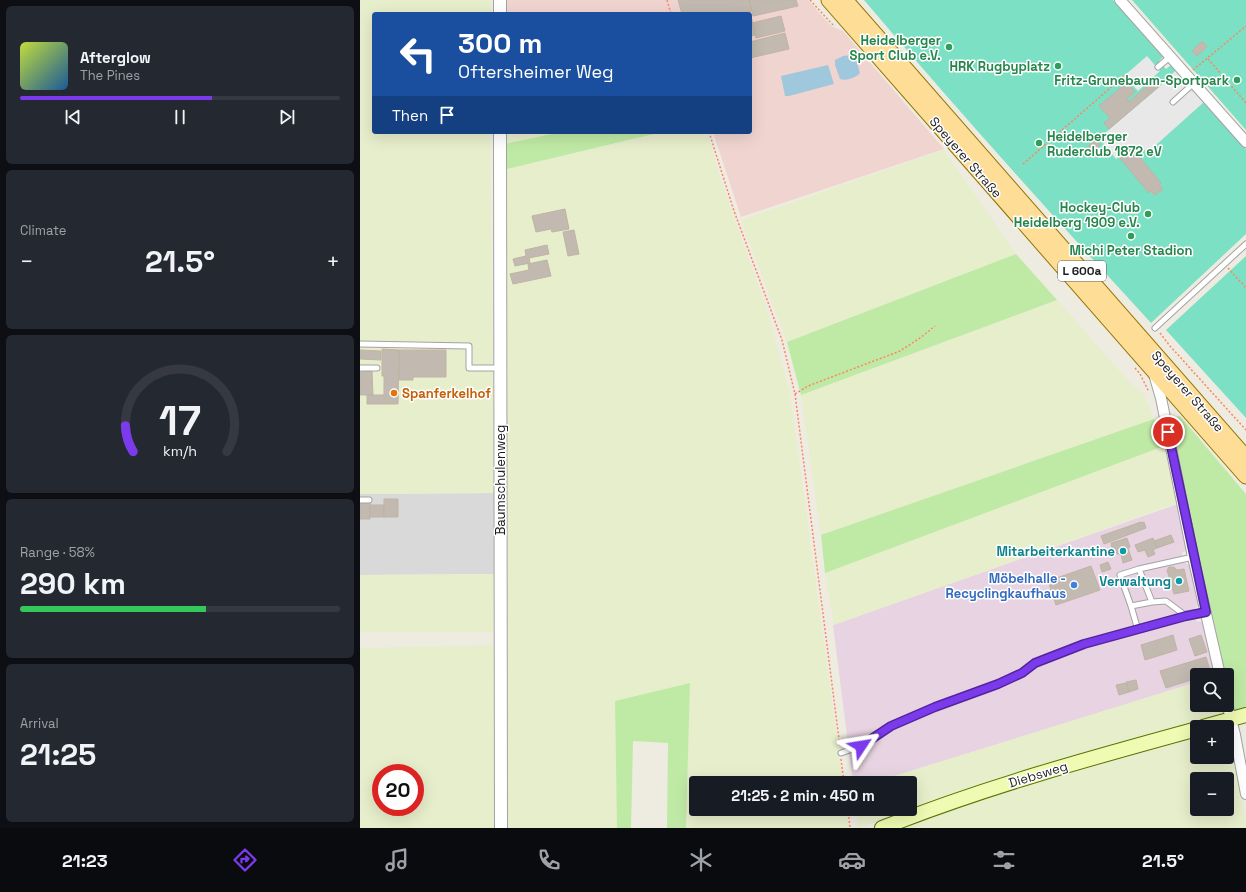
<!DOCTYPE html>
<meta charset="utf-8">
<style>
:root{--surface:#171b24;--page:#242831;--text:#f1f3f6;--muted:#9ea1a6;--line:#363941;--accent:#7c3aed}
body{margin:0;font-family:"Space Grotesk",sans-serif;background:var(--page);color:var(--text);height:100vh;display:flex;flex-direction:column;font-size:15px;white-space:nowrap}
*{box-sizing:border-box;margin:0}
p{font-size:13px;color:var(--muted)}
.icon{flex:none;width:22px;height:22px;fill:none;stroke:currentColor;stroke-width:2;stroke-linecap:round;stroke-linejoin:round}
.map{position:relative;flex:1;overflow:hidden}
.drawer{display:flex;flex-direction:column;gap:6px;padding:6px;background:#0d0f14;width:360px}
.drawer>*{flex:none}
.banner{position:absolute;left:12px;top:12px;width:380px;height:122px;border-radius:4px;box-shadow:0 4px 16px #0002;background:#1a4fa0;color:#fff;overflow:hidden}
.fabs{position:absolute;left:830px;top:668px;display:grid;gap:8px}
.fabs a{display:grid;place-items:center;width:44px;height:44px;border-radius:4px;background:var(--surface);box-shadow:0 4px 16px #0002;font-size:20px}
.speed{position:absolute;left:12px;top:764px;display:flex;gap:8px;font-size:20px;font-weight:700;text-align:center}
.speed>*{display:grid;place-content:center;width:52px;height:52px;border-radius:50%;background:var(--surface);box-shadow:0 4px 16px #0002;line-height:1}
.speed .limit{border:6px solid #d22;background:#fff;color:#111}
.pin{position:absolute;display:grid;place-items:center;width:34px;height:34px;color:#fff;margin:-17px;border:2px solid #fff;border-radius:50%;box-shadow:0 1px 4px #0007}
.me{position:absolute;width:44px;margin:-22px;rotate:57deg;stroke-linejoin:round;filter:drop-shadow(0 0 3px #0008)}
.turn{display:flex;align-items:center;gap:14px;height:84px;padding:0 20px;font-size:18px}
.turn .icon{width:52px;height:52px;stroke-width:2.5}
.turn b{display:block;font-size:28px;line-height:34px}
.then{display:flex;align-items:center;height:38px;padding:0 20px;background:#0003;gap:8px;font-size:15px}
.big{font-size:30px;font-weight:700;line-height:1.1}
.drawer .card{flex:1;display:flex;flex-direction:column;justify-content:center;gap:6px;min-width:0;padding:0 14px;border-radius:6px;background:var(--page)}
.drawer .dial{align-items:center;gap:0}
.dial svg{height:104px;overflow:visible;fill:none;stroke:var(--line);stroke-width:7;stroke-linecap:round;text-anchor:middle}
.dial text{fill:var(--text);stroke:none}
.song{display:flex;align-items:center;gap:12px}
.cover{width:48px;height:48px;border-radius:6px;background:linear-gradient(135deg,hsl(70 70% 55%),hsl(210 70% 35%))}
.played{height:4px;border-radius:2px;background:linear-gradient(90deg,var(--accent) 60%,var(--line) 60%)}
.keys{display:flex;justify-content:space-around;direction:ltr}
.heat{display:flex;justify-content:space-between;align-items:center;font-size:22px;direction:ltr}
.charge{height:6px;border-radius:3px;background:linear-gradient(90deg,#34c759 58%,var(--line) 0)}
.trip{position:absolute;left:329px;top:776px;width:228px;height:40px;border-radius:4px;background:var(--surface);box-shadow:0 4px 16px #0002;font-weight:700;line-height:40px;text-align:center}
.tabs{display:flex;height:64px;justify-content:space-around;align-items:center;background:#090b0e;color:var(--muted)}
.tabs .icon{width:28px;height:28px}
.tabs .selected{color:var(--accent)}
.tabs b{font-size:18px;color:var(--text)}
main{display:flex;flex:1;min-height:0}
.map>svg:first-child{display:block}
.residential{fill:#dad9d9}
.commercial{fill:#f0d4cf}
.industrial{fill:#e7d3e1}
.farmland{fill:#e7eecb;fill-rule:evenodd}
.grass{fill:#bfeaa5}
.pitch{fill:#7ce0c5}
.parking{fill:#e8e8e8}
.water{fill:#a0c8dd}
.building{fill:#c2bab1;stroke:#c0b3a3}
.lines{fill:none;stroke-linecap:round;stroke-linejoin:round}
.service-casing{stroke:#a3a3a3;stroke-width:7}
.minor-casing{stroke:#a3a3a3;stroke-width:12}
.tertiary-casing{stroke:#a3a3a3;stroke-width:14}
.secondary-casing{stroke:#5a7402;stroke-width:16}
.primary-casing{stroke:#947400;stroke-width:17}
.path{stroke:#fd8563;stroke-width:1.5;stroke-dasharray:2 2;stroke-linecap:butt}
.service{stroke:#fff;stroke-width:5}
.minor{stroke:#fff;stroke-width:10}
.tertiary{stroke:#fff;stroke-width:12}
.secondary{stroke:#effbb2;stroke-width:14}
.primary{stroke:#fedd96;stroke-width:15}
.route-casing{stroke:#51269a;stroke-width:10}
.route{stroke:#7c3aed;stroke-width:7}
.leisure-dot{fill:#2e9e5b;stroke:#fff;stroke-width:1.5}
.food-dot{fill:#e8710a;stroke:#fff;stroke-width:1.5}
.culture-dot{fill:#0f9aa8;stroke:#fff;stroke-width:1.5}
.shop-dot{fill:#3f7fe0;stroke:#fff;stroke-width:1.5}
.labels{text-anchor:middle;stroke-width:3;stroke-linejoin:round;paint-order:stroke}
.shield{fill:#fff;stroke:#606060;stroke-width:1}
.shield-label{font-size:12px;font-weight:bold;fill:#1c1c1c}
.leisure-label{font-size:13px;font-weight:bold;fill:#27864d;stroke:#fff;text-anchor:end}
.street-label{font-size:13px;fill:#1c1c1c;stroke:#fff}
.food-label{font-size:13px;font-weight:bold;fill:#c56008;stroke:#fff;text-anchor:start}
.culture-label{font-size:13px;font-weight:bold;fill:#0d838f;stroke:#fff;text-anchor:end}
.shop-label{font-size:13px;font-weight:bold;fill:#366cbe;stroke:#fff;text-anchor:end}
</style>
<main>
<section class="drawer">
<div class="card">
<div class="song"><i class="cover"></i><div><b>Afterglow</b><p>The Pines</p></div></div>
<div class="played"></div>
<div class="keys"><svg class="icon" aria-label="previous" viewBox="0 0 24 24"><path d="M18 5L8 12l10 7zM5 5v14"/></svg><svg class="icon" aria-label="pause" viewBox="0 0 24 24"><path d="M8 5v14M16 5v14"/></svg><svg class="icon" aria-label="next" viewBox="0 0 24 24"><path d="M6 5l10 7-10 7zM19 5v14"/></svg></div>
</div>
<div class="card"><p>Climate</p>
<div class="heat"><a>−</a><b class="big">21.5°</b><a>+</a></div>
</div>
<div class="card dial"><svg viewBox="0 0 100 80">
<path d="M14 69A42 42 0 1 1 86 69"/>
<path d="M14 69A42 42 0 0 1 8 49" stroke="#7c3aed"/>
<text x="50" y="56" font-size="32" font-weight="700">17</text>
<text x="50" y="72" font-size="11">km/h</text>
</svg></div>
<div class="card"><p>Range · 58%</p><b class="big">290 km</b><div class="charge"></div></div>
<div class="card"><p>Arrival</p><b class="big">21:25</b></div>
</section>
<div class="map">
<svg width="886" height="828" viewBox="0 0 886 828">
<rect width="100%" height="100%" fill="#eeebe1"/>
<!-- residential -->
<path class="residential" d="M134 493 136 574 0 575V494Z"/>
<!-- commercial -->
<path class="commercial" d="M143 0H448L471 26 483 31 584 149 381 217 353 132H390V14H143Z"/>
<!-- industrial -->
<path class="industrial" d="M818 504 829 550 822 552 823 559 824 562 833 567 840 602 834 610 836 621 843 622 854 675H837V682L512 783H493L473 625Z"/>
<!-- farmland -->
<path class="farmland" d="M0 0H131V14H14V132H130L134 493 0 494Z
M143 132H201L144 144Z
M302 132H347L361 181 409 316 430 393 483 783H336V809H486L489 828H326L330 683 255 701 257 828H145L143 170Z
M584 150 656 254 427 342 381 220Z
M697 300 773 386 783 393 794 419 461 535 441 395Z
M804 446 817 503 474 625 465 573Z
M136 574V632H0V575Z
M136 645 137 828H0V648ZM21 773H55V807H21Z
M837 682V705H861L863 714 652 774 498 828 496 809H550V783H512Z
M867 731 870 735 886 819V828H542L653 788 837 738V757H867ZM837 779H867V809H837Z"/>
<!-- grass -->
<path class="grass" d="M201 132H302L143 170 144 144Z
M656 254 697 300 441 395 427 342Z
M820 416 886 494V707L877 710 872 709C867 698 867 687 867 675H864L841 568 822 486 811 418Z
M794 419 804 446 465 573 461 535Z
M330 683 326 828H307L308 743 273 741 271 828H257L255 701Z"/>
<!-- pitch -->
<path class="pitch" d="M504 0H753L803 57 799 61 806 69 811 65 825 80 824 86 829 92 835 91 886 149V234L791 323C694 217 597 110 504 0Z
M772 0H886V130Z
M886 256V418L806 330Z"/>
<!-- parking -->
<path class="parking" d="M787 56 800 71 778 91 764 76Z
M816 70 825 80 824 86 826 89 829 92 835 91 844 102 787 153 780 145 771 147 756 159 743 143 749 138 744 134 801 85Z"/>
<!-- water -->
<path class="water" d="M491 55H493L496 59 500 73C496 78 486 81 480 79L475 65V60L483 56Z
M468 65 474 84 429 96H425L421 76Z"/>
<!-- building -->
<path class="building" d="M318 0H389L392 11 379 14H322Z
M389 0H436L438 6 393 16Z
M390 11 395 35 390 36V14H379Z
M421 16 425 31 396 38 392 23Z
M425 33 429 49 390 58V42Z
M842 41 847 47 837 56 832 51Z
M795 79 801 85 749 129 744 123 750 118 739 106 767 82 775 92 767 99 769 102Z
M736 140 740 145 731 153 726 148Z
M771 147 801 183 799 185 803 189 795 195 791 191 789 193 759 157Z
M205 209 209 229 192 232 191 229 176 232 172 216Z
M214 230 219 254 208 256 203 232Z
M187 245 189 254 169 258 170 263 155 266 153 259 166 256 165 250Z
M187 260 191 276 153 284 150 274 169 270 168 264Z
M22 349 39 350 38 404H7V395H24V376H22Z
M0 350 21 351V360L0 359Z
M39 350H86V377H53V380H39Z
M12 371 13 395H0V372Z
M24 499H38V517H24Z
M0 503H10V519H0Z
M10 505H24V517H10Z
M781 522V523L784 522 786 528 744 544 741 536Z
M811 535 814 542 797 548 794 541Z
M767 538 770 547 768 548 772 560 763 563 761 554H757L755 548 752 549 751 543Z
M793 538 797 548 793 550 795 554 788 557 785 550 778 552 775 545Z
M748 562 751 569 742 572 740 565Z
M731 566 740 590 696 605 688 581Z
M809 567H814L817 570 824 569 829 591 814 594 807 570Z
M813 635 817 650 785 660 781 645Z
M841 635 847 652 835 656 829 639Z
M846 657 851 674 837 675V678L806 688 800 671Z
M776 680 778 689 769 692 766 682Z
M766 683 769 692 759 695 756 685Z"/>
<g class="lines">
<!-- service casing -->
<g class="service-casing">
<path id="service" d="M798 67 811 56
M813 102 834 83
M795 328 886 244
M0 344 109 346V368H140
M0 368H17
M0 500H9
M833 557 779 569 760 575 771 606 778 630 826 616 846 613
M779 569 792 602
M771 606 792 602 806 601 826 616
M481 753 501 746 531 726 575 707 638 684 662 673 675 663 724 644 778 630"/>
</g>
<!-- minor casing -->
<g class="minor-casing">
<path id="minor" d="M760 0 886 142
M794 374 801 398 833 557 860 675
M867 703 875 735 886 794"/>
</g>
<!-- tertiary casing -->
<g class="tertiary-casing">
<path id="tertiary" d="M140 14V0
M140 132 141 828"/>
</g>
<!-- secondary casing -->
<g class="secondary-casing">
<path id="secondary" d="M843 727 886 715
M522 828C625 787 731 758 837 729"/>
</g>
<!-- primary casing -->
<g class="primary-casing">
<path id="primary" d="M469 0 886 476
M485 0 886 458"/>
</g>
<!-- path -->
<path class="path" d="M307 0 311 14
M450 0 472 24 475 26
M848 59 886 103
M833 70 886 26
M349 132 374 211 422 340 435 394 480 747
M663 164 764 76
M868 268 886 288
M800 333 810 346 886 430
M775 368 780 374 789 392
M435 394 448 386 540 351 560 338 575 326
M481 759 484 783
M488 809 490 828"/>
<!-- service -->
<use href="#service" class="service"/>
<!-- minor -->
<use href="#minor" class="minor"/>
<!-- tertiary -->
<use href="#tertiary" class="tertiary"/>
<!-- secondary -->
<use href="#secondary" class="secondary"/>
<!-- primary -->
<use href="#primary" class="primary"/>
</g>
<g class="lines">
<!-- route casing -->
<g class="route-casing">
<path id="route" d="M501 746 531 726 575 707 638 684 662 673 675 663 724 644 826 616 846 612 808 432"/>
</g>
<!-- route -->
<use href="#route" class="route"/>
</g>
<!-- markers -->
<g class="leisure-dot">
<circle cx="589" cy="47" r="4"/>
<circle cx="698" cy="66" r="4"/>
<circle cx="877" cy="80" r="4"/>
<circle cx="679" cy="143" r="4"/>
<circle cx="788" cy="214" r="4"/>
<circle cx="771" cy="236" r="4"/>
</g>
<circle class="food-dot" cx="34" cy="393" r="4"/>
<g class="culture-dot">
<circle cx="763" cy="551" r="4"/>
<circle cx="819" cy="581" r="4"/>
</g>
<circle class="shop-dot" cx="714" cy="585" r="4"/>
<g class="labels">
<!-- shield labels -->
<rect class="shield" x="698" y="261" width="48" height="20" rx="3"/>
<g class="shield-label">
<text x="722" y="275">L 600a</text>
</g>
<!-- leisure labels -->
<g class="leisure-label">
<text x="581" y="45">Heidelberger<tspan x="581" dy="15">Sport Club e.V.</tspan></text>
<text x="690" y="71">HRK Rugbyplatz</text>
<text x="869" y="85">Fritz-Grunebaum-Sportpark</text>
<text x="687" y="141" text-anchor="start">Heidelberger<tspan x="687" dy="15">Ruderclub 1872 eV</tspan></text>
<text x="780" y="212">Hockey-Club<tspan x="780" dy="15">Heidelberg 1909 e.V.</tspan></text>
<text x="771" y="255" text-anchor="middle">Michi Peter Stadion</text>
</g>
<!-- street labels -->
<g class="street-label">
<text transform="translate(606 157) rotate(49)" y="5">Speyerer Straße</text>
<text transform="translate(828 391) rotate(49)" y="5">Speyerer Straße</text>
<text transform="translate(140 480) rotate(-90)" y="5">Baumschulenweg</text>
<text transform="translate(678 774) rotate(-17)" y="5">Diebsweg</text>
</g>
<!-- food labels -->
<g class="food-label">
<text x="42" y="398">Spanferkelhof</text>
</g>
<!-- culture labels -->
<g class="culture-label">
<text x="755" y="556">Mitarbeiterkantine</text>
<text x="811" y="586">Verwaltung</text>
</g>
<!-- shop labels -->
<g class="shop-label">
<text x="706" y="583">Möbelhalle -<tspan x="706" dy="15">Recyclingkaufhaus</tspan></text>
</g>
</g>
</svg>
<div class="fabs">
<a><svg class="icon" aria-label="search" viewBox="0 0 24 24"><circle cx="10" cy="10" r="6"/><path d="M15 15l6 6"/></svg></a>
<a>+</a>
<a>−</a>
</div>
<div class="speed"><div class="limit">20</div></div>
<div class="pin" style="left:808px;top:432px;background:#d93025"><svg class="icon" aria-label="arrive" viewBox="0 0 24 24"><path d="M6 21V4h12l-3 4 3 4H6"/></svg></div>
<svg class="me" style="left:501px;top:746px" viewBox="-20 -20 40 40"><path d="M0-17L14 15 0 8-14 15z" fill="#7c3aed" stroke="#fff" stroke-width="4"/></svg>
<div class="trip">21:25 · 2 min · 450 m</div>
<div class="banner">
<div class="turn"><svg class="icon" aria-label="left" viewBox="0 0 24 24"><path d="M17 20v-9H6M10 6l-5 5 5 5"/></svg><div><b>300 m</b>Oftersheimer Weg</div></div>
<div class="then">Then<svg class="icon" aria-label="arrive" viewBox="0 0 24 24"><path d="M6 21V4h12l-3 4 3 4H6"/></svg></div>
</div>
</div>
</main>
<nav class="tabs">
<b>21:23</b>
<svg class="icon selected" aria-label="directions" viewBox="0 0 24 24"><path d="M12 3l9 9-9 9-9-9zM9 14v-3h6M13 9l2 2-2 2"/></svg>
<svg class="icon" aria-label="music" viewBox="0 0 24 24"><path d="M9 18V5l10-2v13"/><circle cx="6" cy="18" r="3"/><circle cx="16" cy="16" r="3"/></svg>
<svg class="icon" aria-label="phone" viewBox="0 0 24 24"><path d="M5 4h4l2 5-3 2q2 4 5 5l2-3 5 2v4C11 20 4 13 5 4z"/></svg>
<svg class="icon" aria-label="climate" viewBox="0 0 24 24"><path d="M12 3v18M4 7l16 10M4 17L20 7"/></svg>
<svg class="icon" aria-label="car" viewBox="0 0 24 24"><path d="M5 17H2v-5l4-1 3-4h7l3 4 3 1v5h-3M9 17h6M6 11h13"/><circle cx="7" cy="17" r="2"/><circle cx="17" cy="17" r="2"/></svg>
<svg class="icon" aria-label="filters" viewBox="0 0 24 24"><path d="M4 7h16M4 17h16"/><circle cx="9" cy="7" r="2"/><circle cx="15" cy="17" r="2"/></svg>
<b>21.5°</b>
</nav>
